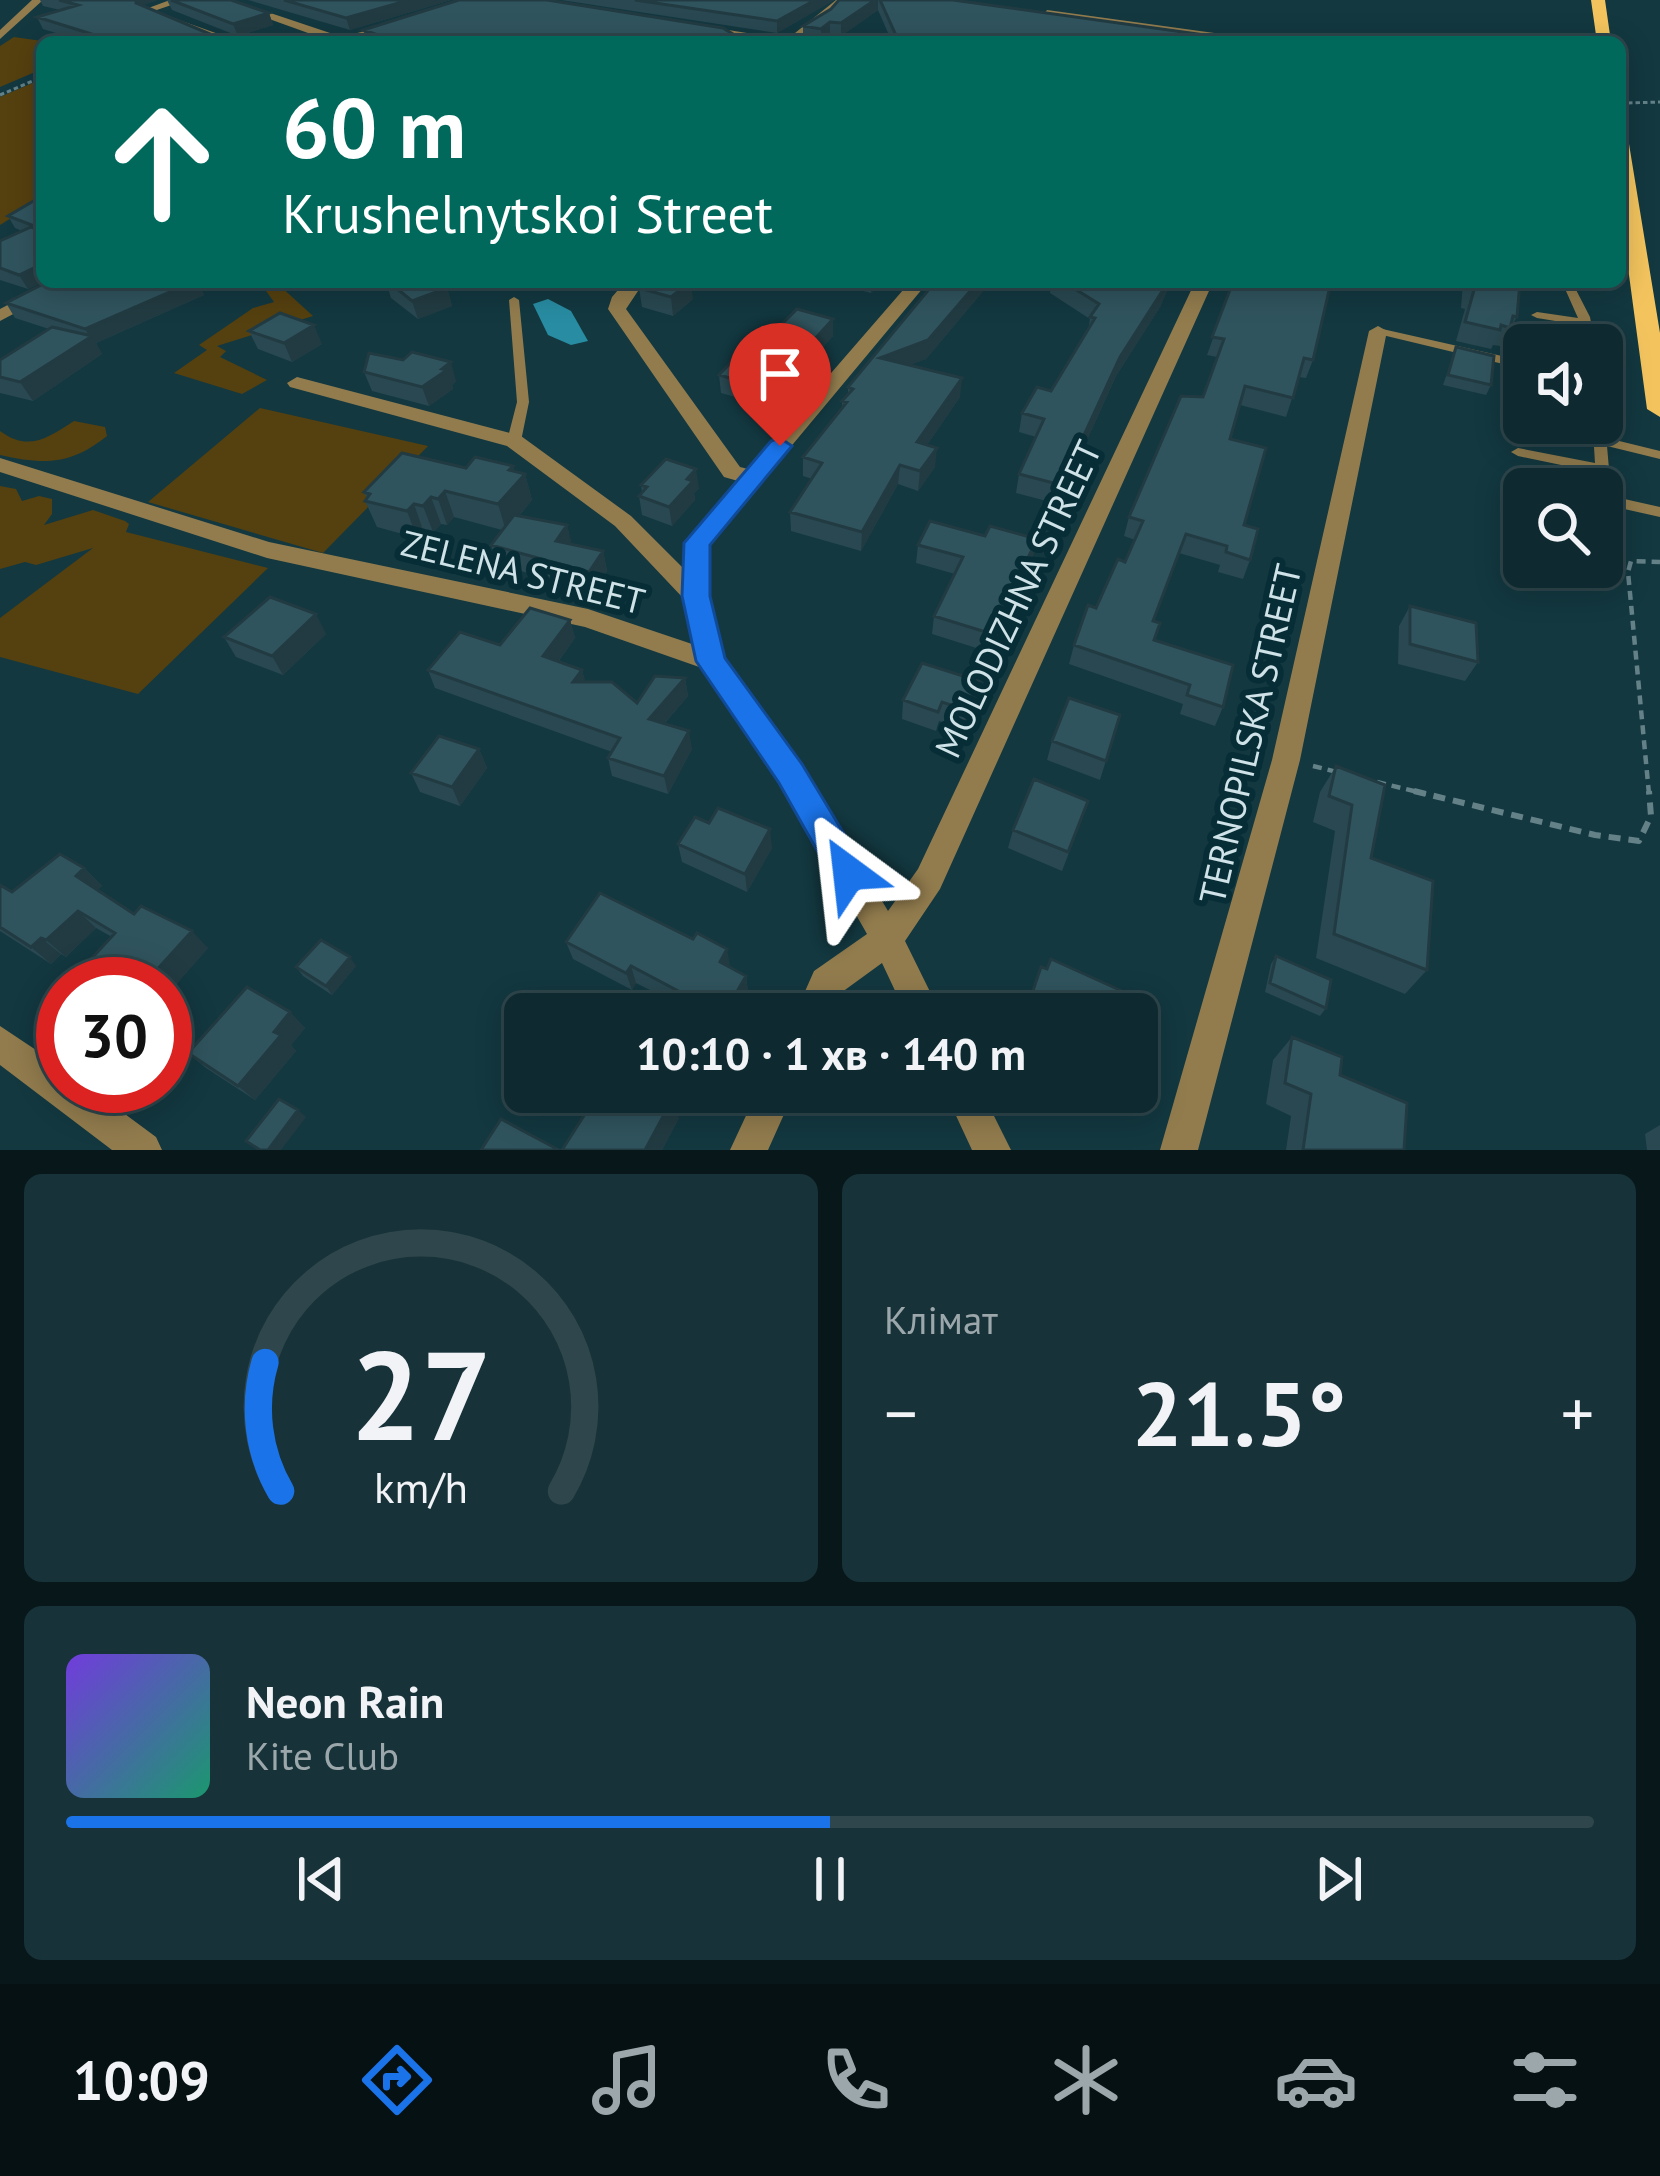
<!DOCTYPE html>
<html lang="uk">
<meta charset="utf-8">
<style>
:root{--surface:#0e2a30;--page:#173238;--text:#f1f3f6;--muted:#9ba7ab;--line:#2e464c;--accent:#1a73e8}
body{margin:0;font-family:"PT Sans",sans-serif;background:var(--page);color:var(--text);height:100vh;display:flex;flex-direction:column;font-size:45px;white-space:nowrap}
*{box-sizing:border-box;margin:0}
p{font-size:39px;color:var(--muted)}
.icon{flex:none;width:66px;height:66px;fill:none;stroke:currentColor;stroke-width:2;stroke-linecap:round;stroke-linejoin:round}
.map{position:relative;height:1150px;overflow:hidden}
.panel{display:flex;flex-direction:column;gap:24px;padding:24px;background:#08171a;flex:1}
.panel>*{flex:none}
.hud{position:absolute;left:36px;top:36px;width:1590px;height:252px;border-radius:18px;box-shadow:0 6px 30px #0003,0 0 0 3px var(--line);background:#00695c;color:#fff;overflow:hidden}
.tools{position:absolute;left:1503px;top:324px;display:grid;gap:24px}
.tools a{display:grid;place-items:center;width:120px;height:120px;border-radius:18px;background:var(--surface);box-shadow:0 6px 30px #0003,0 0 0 3px var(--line);font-size:60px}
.speed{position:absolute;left:36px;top:957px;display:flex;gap:24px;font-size:60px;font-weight:700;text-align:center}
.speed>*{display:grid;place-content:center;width:156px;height:156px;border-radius:50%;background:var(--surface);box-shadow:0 6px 30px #0003,0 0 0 3px var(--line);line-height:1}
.speed .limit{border:18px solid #d22;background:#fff;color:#111}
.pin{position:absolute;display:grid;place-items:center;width:102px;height:102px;color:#fff;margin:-123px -51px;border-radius:50% 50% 50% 0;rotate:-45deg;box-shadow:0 0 12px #0007}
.pin .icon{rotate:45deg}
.me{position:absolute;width:132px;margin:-66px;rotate:330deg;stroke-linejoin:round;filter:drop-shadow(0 0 9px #0008)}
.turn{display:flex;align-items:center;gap:42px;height:252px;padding:0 48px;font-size:54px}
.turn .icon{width:156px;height:156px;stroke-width:2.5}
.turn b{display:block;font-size:84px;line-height:102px}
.big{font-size:90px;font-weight:700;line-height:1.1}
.panel .card{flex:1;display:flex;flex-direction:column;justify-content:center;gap:18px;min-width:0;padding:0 42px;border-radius:18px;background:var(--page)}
.panel .dial{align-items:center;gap:0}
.dial svg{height:312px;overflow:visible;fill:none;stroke:var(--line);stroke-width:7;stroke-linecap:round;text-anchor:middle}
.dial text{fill:var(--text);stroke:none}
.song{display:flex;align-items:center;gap:36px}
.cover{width:144px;height:144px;border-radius:18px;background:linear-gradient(135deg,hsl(260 70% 55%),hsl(160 70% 35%))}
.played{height:12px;border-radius:6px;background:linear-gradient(90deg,var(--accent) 50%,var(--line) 50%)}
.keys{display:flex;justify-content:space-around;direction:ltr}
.heat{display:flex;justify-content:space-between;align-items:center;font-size:66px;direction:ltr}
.panel .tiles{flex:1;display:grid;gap:24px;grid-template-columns:1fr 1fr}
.card:last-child{grid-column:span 2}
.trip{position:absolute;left:504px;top:993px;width:654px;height:120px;border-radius:18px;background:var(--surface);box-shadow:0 6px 30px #0003,0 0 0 3px var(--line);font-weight:700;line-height:120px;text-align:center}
.tab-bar{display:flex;height:192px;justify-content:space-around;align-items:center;background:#061113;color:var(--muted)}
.tab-bar .icon{width:84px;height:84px}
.tab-bar .on{color:var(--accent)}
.tab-bar b{font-size:54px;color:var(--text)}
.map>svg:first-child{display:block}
.green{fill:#55400f}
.water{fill:#288ca2}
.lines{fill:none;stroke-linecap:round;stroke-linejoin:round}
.path-far2{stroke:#648188;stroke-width:3;stroke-dasharray:4.5 3;stroke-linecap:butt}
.path-far1{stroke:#648188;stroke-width:4.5;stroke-dasharray:9 6;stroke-linecap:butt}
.path{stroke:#648188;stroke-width:6;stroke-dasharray:12 8;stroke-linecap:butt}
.lane{fill:#927c4e;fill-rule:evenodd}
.street{fill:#927c4e;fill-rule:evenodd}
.primary{fill:#f3c45e;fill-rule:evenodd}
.wall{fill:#294851}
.shaded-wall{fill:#223b42}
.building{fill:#30545e;stroke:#223b42;stroke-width:3}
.route{fill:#1a73e8;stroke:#114b97;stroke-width:3}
.labels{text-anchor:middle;stroke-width:12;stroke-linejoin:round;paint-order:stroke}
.street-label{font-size:36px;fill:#cee2e7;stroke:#072d36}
</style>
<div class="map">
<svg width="1660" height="1150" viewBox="0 0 1660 1150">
<rect width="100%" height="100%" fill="#133840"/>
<!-- green -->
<path class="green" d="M14 37 49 42H42V69L0 87V46Z
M42 79V199L0 225V97Z
M279 285 313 316 217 346 226 351 220 357 267 380 242 394 174 373 207 350 199 345 253 308 274 302 266 291Z
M260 408 428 446 323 553 148 502Z
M74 421 105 427 107 436C71 465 44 465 0 455V431C28 452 48 438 74 421Z
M0 486 16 489 22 501 39 496 52 499V514L44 525 93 510 125 521 129 524 126 532 268 568 138 694 0 657V618L93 548 36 565 25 562 0 569Z"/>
<!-- water -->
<path class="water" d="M548 299 571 311 588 341 571 345 548 335 533 304Z"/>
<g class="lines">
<!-- path-far2 -->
<path class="path-far2" d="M0 95 42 77
M1628 103 1660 102"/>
<!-- path-far1 -->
<path class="path-far1" d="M1313 766 1337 772
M1377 782 1426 794
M1649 794 1628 572 1631 561 1660 562"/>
<!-- path -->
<path class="path" d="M1414 791 1595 835 1639 841 1651 816 1649 791"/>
<!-- lane -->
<path class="lane" d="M1562 282H1572L1590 317 1595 345H1583L1580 325 1537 318 1531 315 1537 312 1578 318Z
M514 297 519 300 529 402 521 441 514 445 507 441 517 402 509 300Z
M1378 328 1524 361V369L1374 333 1372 331Z
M1524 411V419L1518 418V412Z
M1602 420 1605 423 1607 438 1660 451V459L1607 446 1609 469 1602 492V489H1590L1595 472 1518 456 1511 452 1518 448 1595 463 1593 431 1565 426 1564 423H1602Z
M1517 475 1565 486 1567 489H1541L1512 482 1510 479 1512 476Z
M1602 494 1660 507V517L1602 504Z"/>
<!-- street -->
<path class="street" d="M32 0H43L0 39V30Z
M170 0H186L148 13 143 10Z
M217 0H232L342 37 392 24 398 27 351 42H333Z
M836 0H848C836 12 819 28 804 37 781 49 713 38 691 28L697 25 778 38 795 33Z
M1047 10 1258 39 1264 42H1233L1043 15Z
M171 20H179L241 42H224L171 24Z
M52 282H74L0 321V309Z
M625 282H644L626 309 740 467 748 469 910 282H928L709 545 708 596 723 658 801 765 888 911 918 869 1195 282H1213L940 889 905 941 941 1014H906L882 963 838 995 829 1014H795L814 971 867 934 781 783 702 668 585 627 267 558 0 472V458L269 542 588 609 695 645 684 599 615 526 507 446 290 387 287 383 297 377 521 436 631 516 685 570V543L738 481 724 477 608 309 612 297Z
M1378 326 1387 331 1300 760 1198 1150H1160L1272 760 1369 331Z
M0 1026 63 1068V1086H87L156 1137 162 1150H112L0 1065Z
M757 1092H794L768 1150H730Z
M945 1092H982L1011 1150H972Z"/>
<!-- primary -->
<path class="primary" d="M1591 0H1605L1611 42H1597Z
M1620 139 1629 144 1660 333V417L1647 409 1620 208Z"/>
</g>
<!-- wall -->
<path class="wall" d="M40 0H157L143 5 229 42H85L43 29 37 17 60 10 43 6Z
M167 0H231L269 13 273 25 238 36 172 10Z
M248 0H451L350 30Z
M561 0H834L777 33Z
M839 0H953L1255 42H892L878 10 841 36 830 35 821 42 803 39V26L831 9Z
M363 30 746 42H367Z
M42 196 43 282 28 289 0 280V241L22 231 15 228 8 216Z
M47 282H198L204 295 96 343 102 354 33 401 0 393V360L49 329 15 318 6 303Z
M386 282H439L447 288 452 306 418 319 391 298Z
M586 282H610L602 288Z
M829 282H881L871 293Z
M1051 282H1171L1160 307 1116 376 1058 504 1016 493 1019 474 1036 437 1019 432 1022 413 1051 391 1088 331 1090 319 1050 293Z
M1230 282H1331L1313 360 1306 378 1299 377 1286 417 1240 405 1230 439 1250 560 1243 579 1218 572 1220 565 1179 553 1154 621V640L1223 707 1215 726 1180 714 1183 704 1069 664 1074 645 1125 562 1135 540 1124 536 1129 517 1203 397 1217 357 1207 355 1233 283Z
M1463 282H1520L1517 317 1500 346 1493 345 1491 349 1456 341 1465 309 1461 308Z
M639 288 693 299 673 316 642 307Z
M984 290 926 359 909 365 960 397 927 445 935 467 918 491 898 484 861 551 791 531 790 512 812 479 803 476V457L842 408V401L848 394V387Z
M833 319V336L813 358 802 355 783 376 781 391H772L760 404 721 393 719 375 765 341Z
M249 331 322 344 292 362 258 349Z
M1456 347 1491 385 1486 395 1443 385Z
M364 372 456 381 452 385 453 389 429 406 372 391Z
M513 466 514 471 525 474 532 500 519 516 567 525 571 544 603 551 607 571 594 592 497 564 491 545 502 530 454 517 447 525 441 524 433 532 423 530 417 538 377 527 365 501 367 499 364 492 466 468Z
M641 485 699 488 694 493 695 500 672 526 642 515 639 496 642 492Z
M985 536 1033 557 989 652 932 634 934 616 955 574 916 563 918 545Z
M1410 606 1478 662 1465 681 1398 664 1399 626Z
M570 620 575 638 558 662 582 670 585 682 637 703 685 678 688 696 664 724 692 749 668 794 612 776 608 758 612 752 435 688 428 670Z
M326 634 283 675 236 657 224 637Z
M903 700 975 701 963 730 939 721 936 731 902 719Z
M1120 715 1100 780 1047 760 1052 741Z
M479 749 487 768 460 806 420 792 411 773Z
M1336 766 1371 858 1427 970 1405 994 1316 958 1335 831 1313 822 1320 792Z
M1082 819 1062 871 1008 848 1013 830Z
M678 844 772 848 747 892 682 862Z
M84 868 102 886 97 890 134 914 208 948 165 997V984H90L77 974 112 937 96 928 66 957 61 954 51 964 0 931V885L12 892Z
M566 942 729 967 746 976 748 992 736 1014H676V1003L636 983 632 990 573 959Z
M1276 956 1326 1008 1320 1016 1265 992 1271 964Z
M356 966 332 995 303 976 296 967Z
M290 1012 305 1028 291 1045 296 1051 255 1100 206 1068 188 1053Z
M1292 1037 1340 1075 1404 1150H1286L1291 1116 1266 1104 1273 1060Z
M578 1095 679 1118 662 1150H562L586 1112Z
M1660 1125V1150H1647L1645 1134Z"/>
<!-- shaded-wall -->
<path class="shaded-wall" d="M136 0H157L141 6V14Z
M409 0H451L350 30 346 18Z
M815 0H834L777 33V21Z
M875 0H878V10L841 36V23Z
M269 13 273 25 238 36 233 24Z
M830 22V35L821 42V29Z
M42 264 43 282 28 289 19 275Z
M193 282H198L204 295 96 343 102 354 33 401 20 382 90 337 85 329Z
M690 282H691L693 299 673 316 671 297Z
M871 282H881L871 293Z
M978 282H985L984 290 926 359 879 377 880 358Z
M1168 282H1171L1160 307 1116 376 1058 504 1061 485 1120 357Z
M447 288 452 306 418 319 412 301Z
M833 319V336L813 358V341Z
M314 325 322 344 292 362 284 343Z
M801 337 802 355 783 376 781 391 782 359Z
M451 362 456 381 452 385 453 389 429 406 422 387Z
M771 373 772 391 760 404 759 386Z
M962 378 960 397 916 461 917 442Z
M937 448 935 467 918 491 920 471Z
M900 465 898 484 861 551 862 532Z
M513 466 517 483 525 474 532 500 506 531 498 504 509 470Z
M696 469 699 488 694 493 695 500 672 526 669 507 687 479Z
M445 491 454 517 447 525 438 499Z
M431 497 441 524 433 532 423 506Z
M414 504 423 530 417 538 407 511Z
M567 525 572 545 556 541Z
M1037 539 1033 557 989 652 992 634Z
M603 551 607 571 594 592 589 572Z
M316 614 326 634 283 675 272 656Z
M570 620 575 638 548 675 543 656Z
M582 670 587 688 573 682Z
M685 678 688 696 652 737 649 719Z
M979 681 975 701 963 730 966 710Z
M689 731 692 749 668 794 664 776Z
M479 749 487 768 460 806 452 787Z
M770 829 772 848 747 892 745 874Z
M84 868 102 886 94 893 76 876Z
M78 911 96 928 66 957 46 940Z
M192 931 208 948 165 997V984H144Z
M41 938 61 954 51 964 31 947Z
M727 949 730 966 720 962Z
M350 957 356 966 332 995 326 986Z
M631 966 636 983 632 990 626 973Z
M746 976 748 992 736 1014H724Z
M290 1012 305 1028 291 1045 296 1051 255 1100 238 1086 274 1032Z
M673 1098 679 1118 662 1150H645Z
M298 1110 306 1117 281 1150H268Z"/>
<!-- building -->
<path class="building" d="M59 0H136V3L229 42H117L37 17 78 5Z
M171 0H231L269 13 233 24Z
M284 0H409L346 18Z
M459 0H547L723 28 746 42H399L363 30Z
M635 0H815L777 21Z
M839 0H875L841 23 830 22 821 29 803 26 831 9Z
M880 0H953L1255 42H899Z
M42 196V229L8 216Z
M31 227 42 231V264L19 275 0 268V241Z
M47 282H193L85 329 6 303Z
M389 282H439L447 288 412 301Z
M647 282H690L671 297 639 288Z
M935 282H978L928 340 880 358 962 378 917 442 937 448 920 471 900 465 862 532 790 512 822 463 803 457 847 402 842 401 853 389 848 387Z
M1064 282H1168L1120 357 1061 485 1019 474 1044 419 1022 413 1037 387 1051 391 1095 318 1090 317 1099 304Z
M1233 282H1331L1313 360 1304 358 1293 398 1245 386 1230 439 1266 448 1244 525 1258 529 1250 560 1226 552 1227 546 1186 534 1153 621 1160 623 1154 640 1233 665 1223 707 1187 695 1190 685 1074 645 1088 605 1096 608 1118 559 1125 562 1143 521 1129 517 1181 396 1203 397 1224 339 1212 337Z
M1470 282H1520L1517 317 1513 316 1510 328 1501 325 1500 330 1465 322 1474 290 1470 289Z
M797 309 833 319 813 341 801 337 782 359 780 373H771L759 386 719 375 754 338 765 341Z
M280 313 314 325 284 343 249 331Z
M52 327 92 336 20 382 0 377V360Z
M1456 347 1494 356 1491 385 1448 375Z
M412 352 451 362 442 369 447 370 422 387 364 372 369 353 403 360Z
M402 453 466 468 475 457 513 466 509 470 525 474 498 504 445 491 438 499 431 497 423 506 414 504 407 511 365 501 370 494 364 492Z
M666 459 696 469 687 479 693 481 669 507 639 496 647 487 641 485Z
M514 515 567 525 556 541 603 551 589 572 491 545Z
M930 521 985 536 990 526 1037 539 992 634 934 616 963 557 918 545Z
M270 597 316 614 272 656 224 637Z
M1410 606 1476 623 1478 662 1410 644Z
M530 608 570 620 543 656 582 670 573 682H612L637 703 655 676 685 678 649 719 689 731 664 776 608 758 620 738 428 670 460 632 500 645Z
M922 663 979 681 966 710 942 702 938 712 903 700Z
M1069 698 1120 715 1106 761 1052 741Z
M439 736 479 749 452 787 411 773Z
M1336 766 1385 785 1371 858 1433 881 1427 970 1334 934 1352 805 1329 796Z
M1034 779 1088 801 1068 852 1013 830Z
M718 808 770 829 745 874 678 844 695 817 709 823Z
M60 854 84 868 76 876 134 914 141 906 192 931 144 984H97L77 974 115 933 78 911 46 940 41 938 31 947 0 927V885L12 892Z
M600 893 693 939 697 933 727 949 720 962 746 976 724 1014 702 1003 696 1014H690L674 1005 682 993 631 966 626 973 566 942Z
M321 940 350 957 326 986 296 967Z
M1276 956 1331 980 1326 1008 1270 983Z
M1051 959 1133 996 1127 1014H1037L1027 1008 1041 967 1047 969Z
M247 987 290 1012 274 1032 281 1035 238 1086 188 1053Z
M1292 1037 1342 1057 1340 1075 1407 1103 1404 1150H1303L1311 1094 1285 1083Z
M580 1092H662L673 1098 645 1150H562L592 1103 578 1095Z
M279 1099 298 1110 268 1150H260L246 1141Z
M501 1119 559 1150H481Z"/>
<!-- route -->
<path class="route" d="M780 438 792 446 710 545V596L725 658 802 764 861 862 866 873 861 884 849 889 836 884 779 783 696 661 682 596 684 543 771 441Z"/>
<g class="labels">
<!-- street labels -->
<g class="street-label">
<text transform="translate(523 572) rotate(14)" y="13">ZELENA STREET</text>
<text transform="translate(1018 599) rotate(-65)" y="13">MOLODIZHNA STREET</text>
<text transform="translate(1250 734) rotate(-77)" y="13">TERNOPILSKA STREET</text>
</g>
</g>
</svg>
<div class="tools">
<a><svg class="icon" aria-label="sound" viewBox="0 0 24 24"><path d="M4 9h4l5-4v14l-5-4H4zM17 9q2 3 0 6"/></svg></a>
<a><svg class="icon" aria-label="search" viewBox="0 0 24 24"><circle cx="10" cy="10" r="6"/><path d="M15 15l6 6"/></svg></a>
</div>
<div class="speed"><div class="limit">30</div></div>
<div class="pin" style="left:780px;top:446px;background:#d93025"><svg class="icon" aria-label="arrive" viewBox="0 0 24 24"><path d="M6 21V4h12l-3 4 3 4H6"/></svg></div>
<svg class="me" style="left:849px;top:873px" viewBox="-20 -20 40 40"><path d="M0-17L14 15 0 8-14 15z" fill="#1a73e8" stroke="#fff" stroke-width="4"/></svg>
<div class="trip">10:10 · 1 хв · 140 m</div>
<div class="hud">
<div class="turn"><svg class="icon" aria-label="ahead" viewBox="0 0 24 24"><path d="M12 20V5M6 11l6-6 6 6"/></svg><div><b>60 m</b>Krushelnytskoi Street</div></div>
</div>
</div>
<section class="panel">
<div class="tiles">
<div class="card dial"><svg viewBox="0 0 100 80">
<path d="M14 69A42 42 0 1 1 86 69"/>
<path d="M14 69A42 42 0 0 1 10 36" stroke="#1a73e8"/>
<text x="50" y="56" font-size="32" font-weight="700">27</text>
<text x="50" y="72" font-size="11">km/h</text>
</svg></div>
<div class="card"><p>Клімат</p>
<div class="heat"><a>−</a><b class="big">21.5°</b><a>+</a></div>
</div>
<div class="card">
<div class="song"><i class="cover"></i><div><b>Neon Rain</b><p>Kite Club</p></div></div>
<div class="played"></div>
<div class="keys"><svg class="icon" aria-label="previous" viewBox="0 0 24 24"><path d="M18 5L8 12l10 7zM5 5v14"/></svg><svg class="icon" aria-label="pause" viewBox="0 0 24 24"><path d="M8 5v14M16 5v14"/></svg><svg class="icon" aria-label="next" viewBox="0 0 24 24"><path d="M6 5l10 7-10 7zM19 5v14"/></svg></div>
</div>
</div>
</section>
<nav class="tab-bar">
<b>10:09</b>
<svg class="icon on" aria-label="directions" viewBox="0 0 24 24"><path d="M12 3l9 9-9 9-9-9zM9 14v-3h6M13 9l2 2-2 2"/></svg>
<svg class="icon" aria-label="music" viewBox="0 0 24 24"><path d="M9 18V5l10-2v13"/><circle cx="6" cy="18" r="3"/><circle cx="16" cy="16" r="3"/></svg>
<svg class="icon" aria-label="phone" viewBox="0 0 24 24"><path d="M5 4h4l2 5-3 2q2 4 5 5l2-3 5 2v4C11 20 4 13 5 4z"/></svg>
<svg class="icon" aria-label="climate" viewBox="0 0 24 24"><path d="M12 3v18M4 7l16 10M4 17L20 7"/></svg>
<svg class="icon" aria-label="car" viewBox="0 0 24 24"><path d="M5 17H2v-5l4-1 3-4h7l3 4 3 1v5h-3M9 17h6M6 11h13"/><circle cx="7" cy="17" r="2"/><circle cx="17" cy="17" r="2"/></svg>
<svg class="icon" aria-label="filters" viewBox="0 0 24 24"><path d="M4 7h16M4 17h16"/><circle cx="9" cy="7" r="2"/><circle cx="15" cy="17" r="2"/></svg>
</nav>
